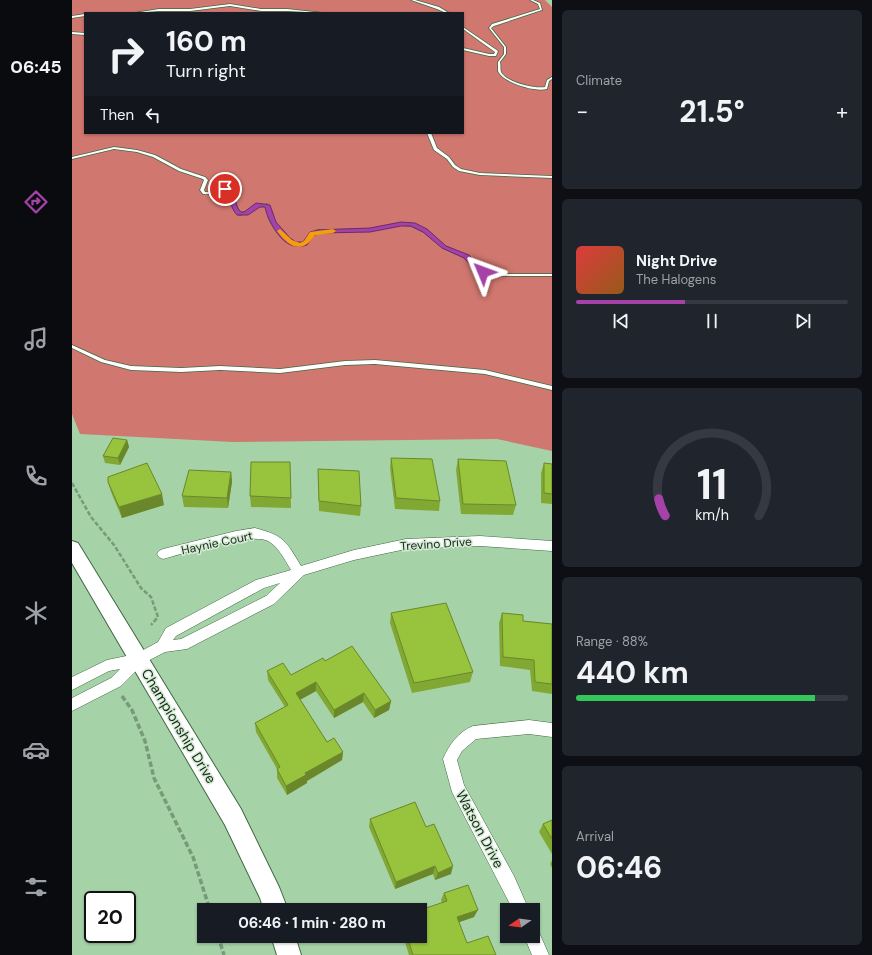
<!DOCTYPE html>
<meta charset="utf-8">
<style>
:root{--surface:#171b24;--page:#20242c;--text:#f1f3f6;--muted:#9ea1a6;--line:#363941;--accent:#a442a8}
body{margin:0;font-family:"DM Sans",sans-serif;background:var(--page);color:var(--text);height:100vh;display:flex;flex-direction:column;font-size:15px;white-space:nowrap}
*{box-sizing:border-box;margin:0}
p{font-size:13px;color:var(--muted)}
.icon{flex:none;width:22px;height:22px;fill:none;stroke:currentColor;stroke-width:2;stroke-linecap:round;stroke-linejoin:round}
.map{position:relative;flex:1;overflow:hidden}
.sheet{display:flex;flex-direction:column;gap:10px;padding:10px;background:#0d0f14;width:320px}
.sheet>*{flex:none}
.top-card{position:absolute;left:12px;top:12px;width:380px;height:122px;border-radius:0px;box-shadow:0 1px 3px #0004;background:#171b24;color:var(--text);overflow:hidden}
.needle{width:26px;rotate:257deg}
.buttons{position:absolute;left:428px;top:903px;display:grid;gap:8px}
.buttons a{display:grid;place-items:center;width:40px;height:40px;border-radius:0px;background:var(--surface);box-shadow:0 1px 3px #0004;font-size:20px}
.speed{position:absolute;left:12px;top:891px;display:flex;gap:8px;font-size:20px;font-weight:700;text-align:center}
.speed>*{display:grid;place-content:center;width:52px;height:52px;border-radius:50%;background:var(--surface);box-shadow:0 1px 3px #0004;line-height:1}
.speed .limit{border:2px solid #111;border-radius:6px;background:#fff;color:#111}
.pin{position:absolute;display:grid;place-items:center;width:34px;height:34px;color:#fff;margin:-17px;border:2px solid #fff;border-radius:50%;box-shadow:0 1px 4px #0007}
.me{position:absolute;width:44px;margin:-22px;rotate:314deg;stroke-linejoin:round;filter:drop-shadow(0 0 3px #0008)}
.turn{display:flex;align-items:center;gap:14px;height:84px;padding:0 16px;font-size:18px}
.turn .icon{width:52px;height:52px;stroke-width:2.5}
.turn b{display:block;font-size:28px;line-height:34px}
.then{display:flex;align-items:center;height:38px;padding:0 16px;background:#0003;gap:8px;font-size:15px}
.big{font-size:30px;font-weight:700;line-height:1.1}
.sheet .tile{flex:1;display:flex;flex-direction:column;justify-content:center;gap:6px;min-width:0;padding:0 14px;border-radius:6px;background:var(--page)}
.sheet .dial{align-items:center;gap:0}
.dial svg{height:104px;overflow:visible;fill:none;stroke:var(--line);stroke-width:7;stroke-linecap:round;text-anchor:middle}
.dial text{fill:var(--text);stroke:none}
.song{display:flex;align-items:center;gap:12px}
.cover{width:48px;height:48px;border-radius:6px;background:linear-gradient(135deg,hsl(0 70% 55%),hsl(30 70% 35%))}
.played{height:4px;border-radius:2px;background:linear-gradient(90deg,var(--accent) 40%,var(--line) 40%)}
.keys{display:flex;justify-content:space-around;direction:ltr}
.heat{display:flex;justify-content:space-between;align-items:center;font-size:22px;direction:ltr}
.charge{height:6px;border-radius:3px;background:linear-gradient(90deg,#34c759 88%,var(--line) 0)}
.trip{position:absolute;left:125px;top:903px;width:230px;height:40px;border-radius:0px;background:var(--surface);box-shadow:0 1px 3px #0004;font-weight:700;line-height:40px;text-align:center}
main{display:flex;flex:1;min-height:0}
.tabs{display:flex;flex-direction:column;width:72px;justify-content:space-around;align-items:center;background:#090b0e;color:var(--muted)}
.tabs .icon{width:28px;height:28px}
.tabs .active{color:var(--accent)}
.tabs b{font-size:18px;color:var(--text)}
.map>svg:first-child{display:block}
.green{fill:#d0776f;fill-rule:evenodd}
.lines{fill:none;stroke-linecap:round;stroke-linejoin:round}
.lane-casing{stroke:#406843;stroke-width:1.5}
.street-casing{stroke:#406843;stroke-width:1}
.secondary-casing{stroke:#406843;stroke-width:2}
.path-far1{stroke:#779a79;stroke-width:2.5;stroke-dasharray:4.5 2;stroke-linecap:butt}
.path{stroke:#779a79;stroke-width:3.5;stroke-dasharray:5.5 2.5;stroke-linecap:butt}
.lane{fill:#fff;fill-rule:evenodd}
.street{fill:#fff;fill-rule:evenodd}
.secondary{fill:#fff;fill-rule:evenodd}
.wall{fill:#82a834}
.shaded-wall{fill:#6a882b}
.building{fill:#97c33d;stroke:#6a882b}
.route{fill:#a442a8;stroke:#6b2b6d}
.slow{fill:#f59e0b}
.labels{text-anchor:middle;stroke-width:3;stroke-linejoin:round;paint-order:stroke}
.street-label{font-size:12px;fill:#162718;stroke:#d6ecd6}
.near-street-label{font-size:14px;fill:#162718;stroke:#d6ecd6}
</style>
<main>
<nav class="tabs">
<b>06:45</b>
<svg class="icon active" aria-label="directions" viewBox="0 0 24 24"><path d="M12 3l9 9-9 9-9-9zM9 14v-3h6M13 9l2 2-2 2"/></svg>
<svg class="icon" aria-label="music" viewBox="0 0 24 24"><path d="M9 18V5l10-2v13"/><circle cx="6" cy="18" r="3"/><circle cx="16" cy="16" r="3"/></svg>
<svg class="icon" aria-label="phone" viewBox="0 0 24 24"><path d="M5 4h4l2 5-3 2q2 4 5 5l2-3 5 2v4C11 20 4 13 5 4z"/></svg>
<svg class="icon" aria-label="climate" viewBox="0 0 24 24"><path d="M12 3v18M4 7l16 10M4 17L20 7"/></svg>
<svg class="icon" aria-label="car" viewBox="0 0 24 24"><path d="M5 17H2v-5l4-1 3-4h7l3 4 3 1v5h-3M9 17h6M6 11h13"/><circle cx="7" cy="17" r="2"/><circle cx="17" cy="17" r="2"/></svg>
<svg class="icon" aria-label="filters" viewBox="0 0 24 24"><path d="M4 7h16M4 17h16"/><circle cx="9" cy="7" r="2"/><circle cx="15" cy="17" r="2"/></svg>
</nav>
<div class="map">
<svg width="480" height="955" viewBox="0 0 480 955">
<rect width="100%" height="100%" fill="#a6d2a8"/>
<!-- green -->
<path class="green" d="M0 0H473L480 7V451L425 439 161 442 8 434 0 414ZM13 13H391V133H13Z"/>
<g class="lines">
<!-- lane casing -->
<g class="lane-casing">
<path id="lane" d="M339 0H343L367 7 377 13H374L365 9Z
M458 0H461L468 3 470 10 422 26 419 28 434 47V54L428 62C429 65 428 69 429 72 434 82 463 89 473 87L475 80 480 77V79L477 81 475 89C471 90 467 90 462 89 453 88 430 81 426 71 426 69 426 65 426 62L432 54V47L417 28 420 24 468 9 466 4Z
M158 4 189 9H215L252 13 215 11H189L158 6 118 11H87L62 13 87 9H118Z
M13 14V16L0 18V16Z
M391 27 426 51 424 56H417L391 50V48L417 54H422L423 52 391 29Z
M0 32 13 33V35L0 34Z
M355 133H359L365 148 377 157 383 165 389 169 408 173 480 176V178L408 175 387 171 381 167 375 159 362 150Z
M42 147 65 150 83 155 109 169 133 177 136 180 132 190 133 192C142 192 149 188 157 189 162 197 163 206 169 213 180 211 182 202 195 204 200 210 199 216 202 222 206 229 222 248 232 242 238 238 235 233 246 230L298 229 329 223 340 224 354 230 373 246 396 256 407 269 412 271 428 274H480V276H428L410 273 405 271 394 258 371 248 352 232 339 226 329 225 298 231 247 232C240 235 238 242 232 244 218 249 203 232 198 221 195 216 196 211 193 206 182 205 178 215 167 215L162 208 155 191C146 191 139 195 131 194L128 190 132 180 131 179 107 171 81 157 65 152 42 149 0 159V157Z
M0 345 33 360 59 366 109 368 148 366 208 369 273 361 303 360 413 370 480 386V390L413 374 303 364 273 365 208 373 148 370 109 372 59 370 29 362 0 348Z"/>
</g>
<!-- street casing -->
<g class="street-casing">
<path id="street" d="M183 528C213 536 214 541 229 566L282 550 334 539 408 536 480 541V551L408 546 334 549 282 560 232 575 202 604 115 649 93 652 72 663 49 686 0 711V698L39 678 48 669 37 671 0 690V677L35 660 64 654 86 642 94 628 184 580 219 570C212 559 207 547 196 541 178 532 113 553 91 559L87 557 85 554 87 551 91 549 164 531ZM208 583 194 596 109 639 101 640 104 636 192 588Z
M457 720 480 723V737L457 734 404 739 390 751 385 760 392 785 442 876 457 910H441L380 792 371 759C377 745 386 732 401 726Z
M461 928 466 930 477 955H460L452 936H461Z"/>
</g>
<!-- secondary casing -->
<g class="secondary-casing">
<path id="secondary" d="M0 541 6 543 169 809 207 887 216 910H192L188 898 153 825 0 563Z
M199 936H223L229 955H205Z"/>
</g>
<!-- path-far1 -->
<path class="path-far1" d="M0 483 19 517 42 545 69 588 79 597 86 617 79 625"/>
<!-- path -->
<path class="path" d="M50 696 60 710 73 741 82 778 121 857 138 910
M146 936 152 955"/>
<!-- lane -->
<use href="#lane" class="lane"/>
<!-- street -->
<use href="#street" class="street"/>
<!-- secondary -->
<use href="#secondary" class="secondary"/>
</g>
<!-- wall -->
<path class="wall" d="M55 440 57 447 48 465 33 463 31 456Z
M319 458 368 501 367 511 323 509 318 468Z
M386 459 444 505 441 515 389 514 384 470Z
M218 462 219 508 179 507 178 496Z
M472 463 480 464V504L469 503V473Z
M246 469 289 506 288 516 247 511Z
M159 472 160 482 156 508 112 507 110 496Z
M36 482 92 505 50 518 39 492Z
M319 613 401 672 398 682 340 693 318 623Z
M430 613 451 621 480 624V694L460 691 458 670 428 666 427 623Z
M253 661 319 701 317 710 302 718 291 702 262 718 244 691 228 700 255 742 271 752 270 760 235 781V783L215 795 205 778V769L184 732 183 723 213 707 196 680 195 671 219 675Z
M298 819 354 827 379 874 363 880 361 874 323 889 297 827Z
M480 820V854L467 832 471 824Z
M480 860V868L478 864Z
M372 893 402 917 387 922 395 943 424 955H337L331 936H348L370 903 369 900Z"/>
<!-- shaded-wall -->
<path class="shaded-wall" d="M55 440 57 447 48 465 46 458Z
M159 472 160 482 156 508 155 498Z
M90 494 92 505 50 518 47 507Z
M244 682V691L224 702V693Z
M292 693 291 702 262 718V710Z
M319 701 317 710 302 718 303 710Z
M271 752 270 760 235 781V783L215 795 214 786 233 773Z
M363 866 361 874 323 889 324 882Z
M381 866 379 874 363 880 366 873Z
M406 910 402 917 382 924 385 917Z"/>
<!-- building -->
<path class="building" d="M41 438 55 440 46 458 31 456Z
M319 458 360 459 368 501 324 498Z
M386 459 434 461 444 505 391 504Z
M179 462H218L219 498 178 496Z
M75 463 90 494 47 507 36 482V477Z
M472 463 480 464V494L472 493Z
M246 469 287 471 289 506 247 501Z
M117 470 159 472 155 498 110 496Z
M374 603 401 672 342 683 319 613Z
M430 613 451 615V621L480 624V684L463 682 462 660 431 657Z
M280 646 319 701 303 710 292 693 262 710 244 682 224 693 255 742 262 738 271 752 233 773 234 775 214 786 205 769 208 767 183 723 216 705 195 671 211 663 219 675 251 658 253 661Z
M343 802 354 827 362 824 381 866 366 873 363 866 324 882 298 819Z
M480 820V839L471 824Z
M396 885 406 910 385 917 395 943 416 936 424 955H341L335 936H348V910L375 901 372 893Z"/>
<!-- route -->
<path class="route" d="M153 187 160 190 166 209 169 212H172L184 203 198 205 204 222 218 238 224 242H231L238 232 246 230 298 228 329 222 343 223 355 229 374 246 397 255 414 272 411 274 404 271 392 258 370 248 351 232 339 226H329L298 232 246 233 243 234 235 245C232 246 227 247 223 246 209 245 195 219 193 207H188L176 215H165C158 208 158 195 150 189Z"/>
<!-- slow -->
<path class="slow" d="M208 229 220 240 228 243 232 241 238 232 261 229 264 231 261 233 243 235C230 255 217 247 205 231Z"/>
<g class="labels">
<!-- street labels -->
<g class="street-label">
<text transform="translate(145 543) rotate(-12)" y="4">Haynie Court</text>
<text transform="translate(364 544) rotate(-4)" y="4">Trevino Drive</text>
</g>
<!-- near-street labels -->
<g class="near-street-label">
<text transform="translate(107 726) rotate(59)" y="5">Championship Drive</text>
<text transform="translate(408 829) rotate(62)" y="5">Watson Drive</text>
</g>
</g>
</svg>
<div class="buttons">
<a><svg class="needle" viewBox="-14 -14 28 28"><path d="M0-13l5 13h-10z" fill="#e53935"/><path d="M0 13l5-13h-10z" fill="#9ea1a6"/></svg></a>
</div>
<div class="speed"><div class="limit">20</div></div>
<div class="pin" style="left:153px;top:189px;background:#d93025"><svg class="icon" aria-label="arrive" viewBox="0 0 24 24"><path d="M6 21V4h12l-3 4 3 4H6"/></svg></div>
<svg class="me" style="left:411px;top:272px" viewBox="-20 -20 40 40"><path d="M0-17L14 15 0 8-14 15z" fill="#a442a8" stroke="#fff" stroke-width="4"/></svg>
<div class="trip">06:46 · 1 min · 280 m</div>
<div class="top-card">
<div class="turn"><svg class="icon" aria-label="right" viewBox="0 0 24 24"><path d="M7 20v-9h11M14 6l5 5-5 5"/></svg><div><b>160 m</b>Turn right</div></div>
<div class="then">Then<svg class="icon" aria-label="left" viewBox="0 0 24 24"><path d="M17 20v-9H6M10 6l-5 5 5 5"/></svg></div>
</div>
</div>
<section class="sheet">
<div class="tile"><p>Climate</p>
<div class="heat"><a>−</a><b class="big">21.5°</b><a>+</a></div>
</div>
<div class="tile">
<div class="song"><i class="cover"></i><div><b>Night Drive</b><p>The Halogens</p></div></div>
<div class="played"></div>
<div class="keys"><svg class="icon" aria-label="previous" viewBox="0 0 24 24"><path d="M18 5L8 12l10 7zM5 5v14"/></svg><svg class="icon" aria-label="pause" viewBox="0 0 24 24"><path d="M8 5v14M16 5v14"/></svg><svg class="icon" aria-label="next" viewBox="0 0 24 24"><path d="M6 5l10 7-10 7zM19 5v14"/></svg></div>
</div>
<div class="tile dial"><svg viewBox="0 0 100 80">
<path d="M14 69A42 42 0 1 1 86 69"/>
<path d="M14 69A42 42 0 0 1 9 56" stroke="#a442a8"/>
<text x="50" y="56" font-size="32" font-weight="700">11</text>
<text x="50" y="72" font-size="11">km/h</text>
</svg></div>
<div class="tile"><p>Range · 88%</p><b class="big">440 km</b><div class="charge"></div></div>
<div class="tile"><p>Arrival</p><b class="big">06:46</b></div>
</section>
</main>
